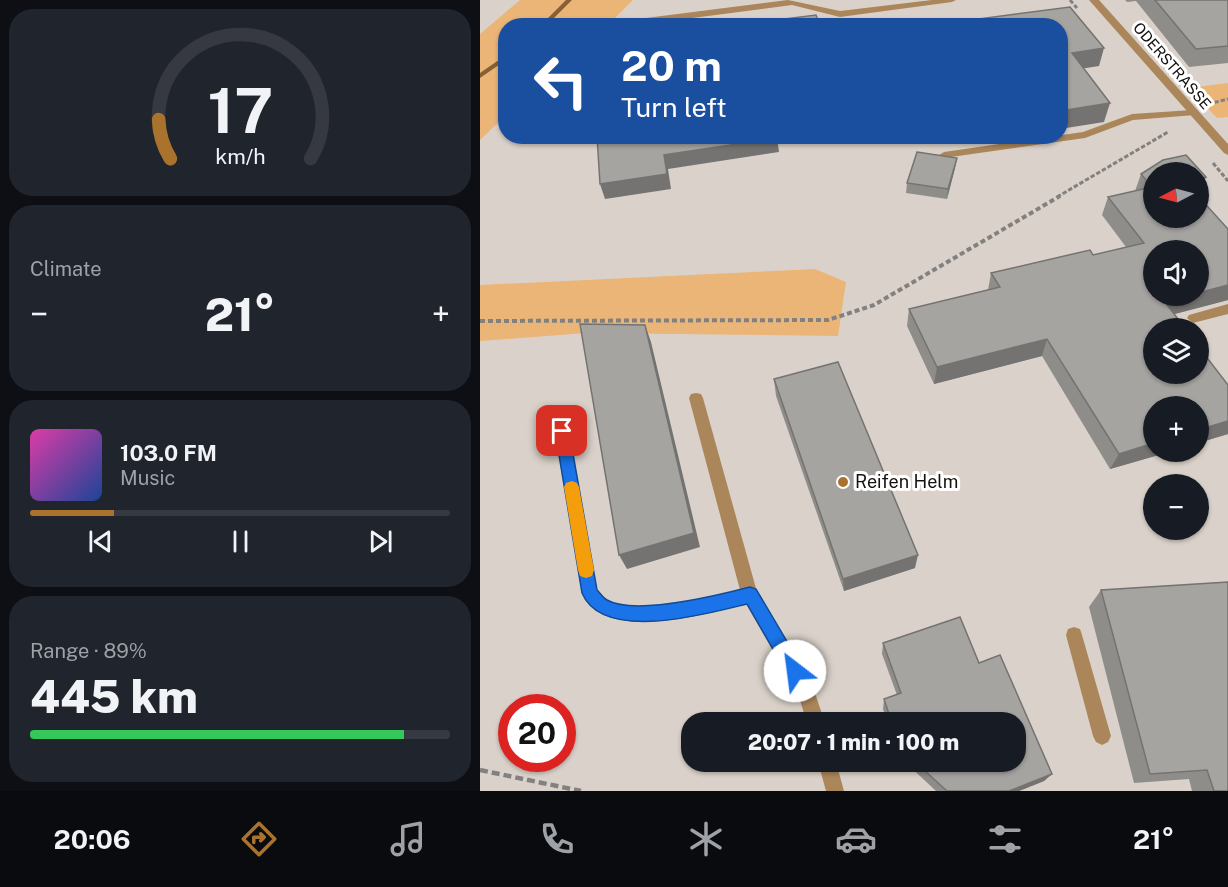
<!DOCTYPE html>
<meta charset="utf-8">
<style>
:root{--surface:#171b24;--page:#20242c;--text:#f1f3f6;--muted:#9ea1a6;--line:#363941;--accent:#a9732d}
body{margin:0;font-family:"Public Sans",sans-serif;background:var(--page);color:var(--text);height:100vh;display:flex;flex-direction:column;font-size:22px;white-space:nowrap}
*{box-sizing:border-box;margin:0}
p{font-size:20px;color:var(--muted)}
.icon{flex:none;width:33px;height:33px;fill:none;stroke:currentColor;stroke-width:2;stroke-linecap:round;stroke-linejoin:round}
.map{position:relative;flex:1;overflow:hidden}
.drawer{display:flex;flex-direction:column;gap:9px;padding:9px;background:#0d0f14;width:480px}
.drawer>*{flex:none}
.guide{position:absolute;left:18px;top:18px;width:570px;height:126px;border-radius:24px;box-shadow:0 2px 4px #0004;background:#1a4fa0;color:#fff;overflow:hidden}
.needle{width:39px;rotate:264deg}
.controls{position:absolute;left:663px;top:162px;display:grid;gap:12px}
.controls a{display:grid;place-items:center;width:66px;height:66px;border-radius:50%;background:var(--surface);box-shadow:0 2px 4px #0004;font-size:30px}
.speed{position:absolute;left:18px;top:694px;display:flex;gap:12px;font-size:30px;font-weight:700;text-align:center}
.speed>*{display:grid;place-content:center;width:78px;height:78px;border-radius:50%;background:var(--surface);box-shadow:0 2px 4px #0004;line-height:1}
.speed .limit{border:9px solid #d22;background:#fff;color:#111}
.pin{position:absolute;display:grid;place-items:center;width:51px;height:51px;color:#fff;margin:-26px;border-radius:12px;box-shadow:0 3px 9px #0006}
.me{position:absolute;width:66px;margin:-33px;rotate:330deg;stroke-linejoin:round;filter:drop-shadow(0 0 4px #0008)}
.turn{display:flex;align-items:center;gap:21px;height:126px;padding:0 24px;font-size:27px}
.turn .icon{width:78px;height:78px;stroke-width:2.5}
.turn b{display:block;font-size:42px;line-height:51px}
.big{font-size:45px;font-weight:800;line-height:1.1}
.drawer .card{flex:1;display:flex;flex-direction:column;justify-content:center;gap:9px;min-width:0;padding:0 21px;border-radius:24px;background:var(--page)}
.drawer .dial{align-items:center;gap:0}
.dial svg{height:156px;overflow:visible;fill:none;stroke:var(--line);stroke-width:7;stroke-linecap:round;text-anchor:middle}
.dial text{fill:var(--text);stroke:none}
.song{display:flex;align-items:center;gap:18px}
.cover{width:72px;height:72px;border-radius:9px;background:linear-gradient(135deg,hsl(320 70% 55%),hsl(220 70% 35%))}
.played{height:6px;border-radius:3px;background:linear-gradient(90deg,var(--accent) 20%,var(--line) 20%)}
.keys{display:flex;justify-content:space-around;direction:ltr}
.heat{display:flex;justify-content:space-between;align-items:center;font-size:33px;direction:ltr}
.charge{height:9px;border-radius:4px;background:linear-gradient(90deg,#34c759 89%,var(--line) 0)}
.trip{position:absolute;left:201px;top:712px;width:345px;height:60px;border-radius:24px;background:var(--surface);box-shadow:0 2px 4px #0004;font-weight:800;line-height:60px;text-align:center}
.tabs{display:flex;height:96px;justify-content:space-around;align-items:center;background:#090b0e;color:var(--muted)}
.tabs .icon{width:42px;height:42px}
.tabs .on{color:var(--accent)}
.tabs b{font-size:27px;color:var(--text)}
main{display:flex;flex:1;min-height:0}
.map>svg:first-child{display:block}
.built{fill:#dad2ca;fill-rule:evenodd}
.green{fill:#eab577}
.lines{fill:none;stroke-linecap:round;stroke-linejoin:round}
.stream{fill:#876133;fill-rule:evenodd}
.path-far2{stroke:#83817f;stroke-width:3;stroke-dasharray:4.5 2;stroke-linecap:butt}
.path-far1{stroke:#83817f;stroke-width:4;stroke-dasharray:5 3;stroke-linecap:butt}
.path{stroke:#83817f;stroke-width:4.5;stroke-dasharray:8 4;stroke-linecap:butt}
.lane{fill:#ab865a;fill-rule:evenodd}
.street{fill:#ab865a;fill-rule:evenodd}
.wall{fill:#8f8d8a;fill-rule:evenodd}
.shaded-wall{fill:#747371}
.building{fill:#a6a4a1;stroke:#747371;stroke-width:1.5}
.route{fill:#1a73e8;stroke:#114b97;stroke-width:1.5}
.slow{fill:#f59e0b}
.poi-dot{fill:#a9732d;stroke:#fff;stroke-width:2}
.labels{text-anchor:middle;stroke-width:6;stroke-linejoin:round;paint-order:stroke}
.far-street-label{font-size:15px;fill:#131211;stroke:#fff}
.poi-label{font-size:18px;fill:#131211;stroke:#fff;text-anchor:start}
</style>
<main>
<section class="drawer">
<div class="card dial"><svg viewBox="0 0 100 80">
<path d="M14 69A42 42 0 1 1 86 69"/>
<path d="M14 69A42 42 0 0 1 8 49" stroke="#a9732d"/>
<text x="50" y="56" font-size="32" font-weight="700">17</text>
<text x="50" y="72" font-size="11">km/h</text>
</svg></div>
<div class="card"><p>Climate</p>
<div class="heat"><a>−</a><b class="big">21°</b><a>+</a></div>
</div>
<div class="card">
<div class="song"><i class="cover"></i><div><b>103.0 FM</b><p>Music</p></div></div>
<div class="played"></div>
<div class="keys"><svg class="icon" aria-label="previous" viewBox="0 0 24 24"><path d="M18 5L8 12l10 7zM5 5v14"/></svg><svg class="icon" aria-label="pause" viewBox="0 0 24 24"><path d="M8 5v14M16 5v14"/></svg><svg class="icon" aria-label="next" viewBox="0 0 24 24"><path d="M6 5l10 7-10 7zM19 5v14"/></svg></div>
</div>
<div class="card"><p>Range · 89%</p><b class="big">445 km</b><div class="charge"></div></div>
</section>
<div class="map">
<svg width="748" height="791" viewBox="0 0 748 791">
<rect width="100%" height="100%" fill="#e2e0dd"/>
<!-- built -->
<path class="built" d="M0 0H748V791H0ZM26 26H580V136H26ZM674 172H718V218H674ZM674 250H718V296H674ZM674 328H718V374H674ZM674 406H718V452H674ZM674 484H718V530H674ZM32 708H82V759H32ZM212 723H536V762H212Z"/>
<!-- green -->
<path class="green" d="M40 0H153L128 25 26 26 25 116 0 140V34Z
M748 83V117L737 118 708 88Z
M335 269 366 282 358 336 106 333 0 341V285Z"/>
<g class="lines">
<!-- stream -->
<path class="stream" d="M86 0H92L66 26H60Z
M26 55V60L0 78V73Z"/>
<!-- path-far2 -->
<path class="path-far2" d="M590 0 597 8
M728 104 748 99
M733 163 748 181
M577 197 688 132"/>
<!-- path-far1 -->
<path class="path-far1" d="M0 321 348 320 394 305 580 196"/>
<!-- path -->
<path class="path" d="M0 770 101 791"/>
<!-- lane -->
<path class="lane" d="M308 0 360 11 452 0H476L472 2 360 17 312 5 166 24 162 21 166 18Z
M712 110 715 111V115L653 120 605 138 464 158 459 155 464 152 603 132 652 114Z
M748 304V314L713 323 707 318 709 315Z
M216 393 221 394 223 398 277 592 332 684 345 723H327L318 694 266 604C226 614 124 644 102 593L75 431 77 427 82 425 87 427 89 431 117 590C120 593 123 598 127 600 153 616 231 597 260 590L209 398 211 394Z
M594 627 600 629 602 635 631 736 628 742 622 745 616 742 613 736 586 635 588 629Z
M338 762H356L364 791H346Z"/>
<!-- street -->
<path class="street" d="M609 0H619L748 144V155L744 153Z"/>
</g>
<!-- wall -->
<path class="wall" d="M645 0H748V63L709 67 656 1 647 2Z
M476 136H530L480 144Z
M706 155 726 177 718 195V172H674V218H718V196L748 229V300L694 314 705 328H674V374H718V346L748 385V434L718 443V406H674V452H689L630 469 562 356 454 384 427 326 429 309 508 290 511 273 610 250 613 255 646 247 622 215 628 197 655 191 661 174 683 160ZM674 250H718V296H674Z
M477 158 475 168 467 199 426 193 427 183Z
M294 379 435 568 364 591 296 396Z
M621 590 748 791H712L709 779 654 783 609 607Z
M480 617 499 663 520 655 572 774 564 781 539 791H456L425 762H536V723H408L403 709 404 699 417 695 402 654 403 643Z"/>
<!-- shaded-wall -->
<path class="shaded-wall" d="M624 48 619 66 587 71 592 53Z
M630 103 624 122 580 129V111Z
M481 136H530L480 144Z
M297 138 299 152 188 169 191 189 125 199 120 184 184 155Z
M477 158 475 168 467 199 468 189Z
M726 177 718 195V179Z
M748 285V300L676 319 684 301 707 296H718V293Z
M165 325 171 342 220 547 147 569 139 555Z
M567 339 562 356 454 384 457 367Z
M748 421V434L718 443V430Z
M674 443V452H689L630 469 639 454Z
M438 555 435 568 364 591 363 579Z
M572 774 564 781 539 791H529Z"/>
<!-- building -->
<path class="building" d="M675 0H748V46L716 49Z
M590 7 624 48 592 53 630 103 580 111V26H486L483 21Z
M336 15 340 26H281L279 22Z
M117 136H297V138L184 155 187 174 120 184Z
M437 152 477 158 468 189 427 183Z
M706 155 726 177 718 179V172H674V218H718V196L748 229V285L718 293V250H674V296H707L684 301 705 328H674V374H718V346L748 385V421L718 430V406H674V443L639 454 567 339 457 367 429 309 520 287 511 273 610 250 613 255 664 243 628 197 672 187 661 174 683 160Z
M100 324 165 325 214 533 139 555Z
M358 362 438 555 363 579 294 379Z
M748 582V791H734L727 770 670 774 621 590Z
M480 617 499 663 520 655 572 774 529 791H467L435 762H536V723H412L404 699 421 693 403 643Z"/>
<!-- route -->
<path class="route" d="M82 425 87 427 89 431 117 590C120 593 123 598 127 600 155 616 239 595 270 587L276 589 321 665 323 671 321 677 315 680 309 677 267 604C226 614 123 643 102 593L75 431 77 427Z"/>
<!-- slow -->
<path class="slow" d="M92 481 97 483 99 487 114 570 112 576 106 578 100 576 98 570 84 487 86 483Z"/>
<!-- markers -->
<circle class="poi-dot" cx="363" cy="482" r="6"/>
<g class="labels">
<!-- far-street labels -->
<g class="far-street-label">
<text transform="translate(692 66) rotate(49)" y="5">ODERSTRASSE</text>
</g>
<!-- poi labels -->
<g class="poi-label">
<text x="375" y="488">Reifen Helm</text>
</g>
</g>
</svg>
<div class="controls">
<a><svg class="needle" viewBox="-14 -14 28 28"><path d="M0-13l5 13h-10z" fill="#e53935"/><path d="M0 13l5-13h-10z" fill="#9ea1a6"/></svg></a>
<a><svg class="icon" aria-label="sound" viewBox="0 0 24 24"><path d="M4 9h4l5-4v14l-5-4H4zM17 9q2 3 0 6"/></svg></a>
<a><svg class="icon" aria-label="layers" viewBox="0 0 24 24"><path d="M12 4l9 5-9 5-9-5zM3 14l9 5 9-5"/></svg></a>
<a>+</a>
<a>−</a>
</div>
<div class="speed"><div class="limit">20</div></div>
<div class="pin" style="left:82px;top:431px;background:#d93025"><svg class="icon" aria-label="arrive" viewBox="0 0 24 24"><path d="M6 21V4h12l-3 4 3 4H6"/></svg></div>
<svg class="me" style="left:315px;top:671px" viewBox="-20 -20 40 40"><circle r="19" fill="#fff"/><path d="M0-13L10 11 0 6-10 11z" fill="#1a73e8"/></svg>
<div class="trip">20:07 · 1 min · 100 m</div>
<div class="guide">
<div class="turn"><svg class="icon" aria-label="left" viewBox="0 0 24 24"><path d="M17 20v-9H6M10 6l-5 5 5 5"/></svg><div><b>20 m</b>Turn left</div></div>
</div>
</div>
</main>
<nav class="tabs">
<b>20:06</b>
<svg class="icon on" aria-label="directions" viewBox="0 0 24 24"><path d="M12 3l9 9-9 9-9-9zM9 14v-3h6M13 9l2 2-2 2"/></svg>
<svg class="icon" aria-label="music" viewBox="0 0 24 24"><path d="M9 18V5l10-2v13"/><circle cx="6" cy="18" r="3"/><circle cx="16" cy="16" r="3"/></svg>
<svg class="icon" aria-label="phone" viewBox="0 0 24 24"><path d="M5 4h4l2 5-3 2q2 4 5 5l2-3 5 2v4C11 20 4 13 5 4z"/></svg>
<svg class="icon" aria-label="climate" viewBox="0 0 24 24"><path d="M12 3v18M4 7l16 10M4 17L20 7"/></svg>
<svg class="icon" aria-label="car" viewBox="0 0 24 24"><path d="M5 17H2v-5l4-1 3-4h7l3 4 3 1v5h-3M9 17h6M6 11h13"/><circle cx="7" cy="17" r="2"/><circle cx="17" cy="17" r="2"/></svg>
<svg class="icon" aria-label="filters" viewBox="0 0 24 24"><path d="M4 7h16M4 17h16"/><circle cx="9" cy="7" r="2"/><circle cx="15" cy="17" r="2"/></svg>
<b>21°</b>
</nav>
